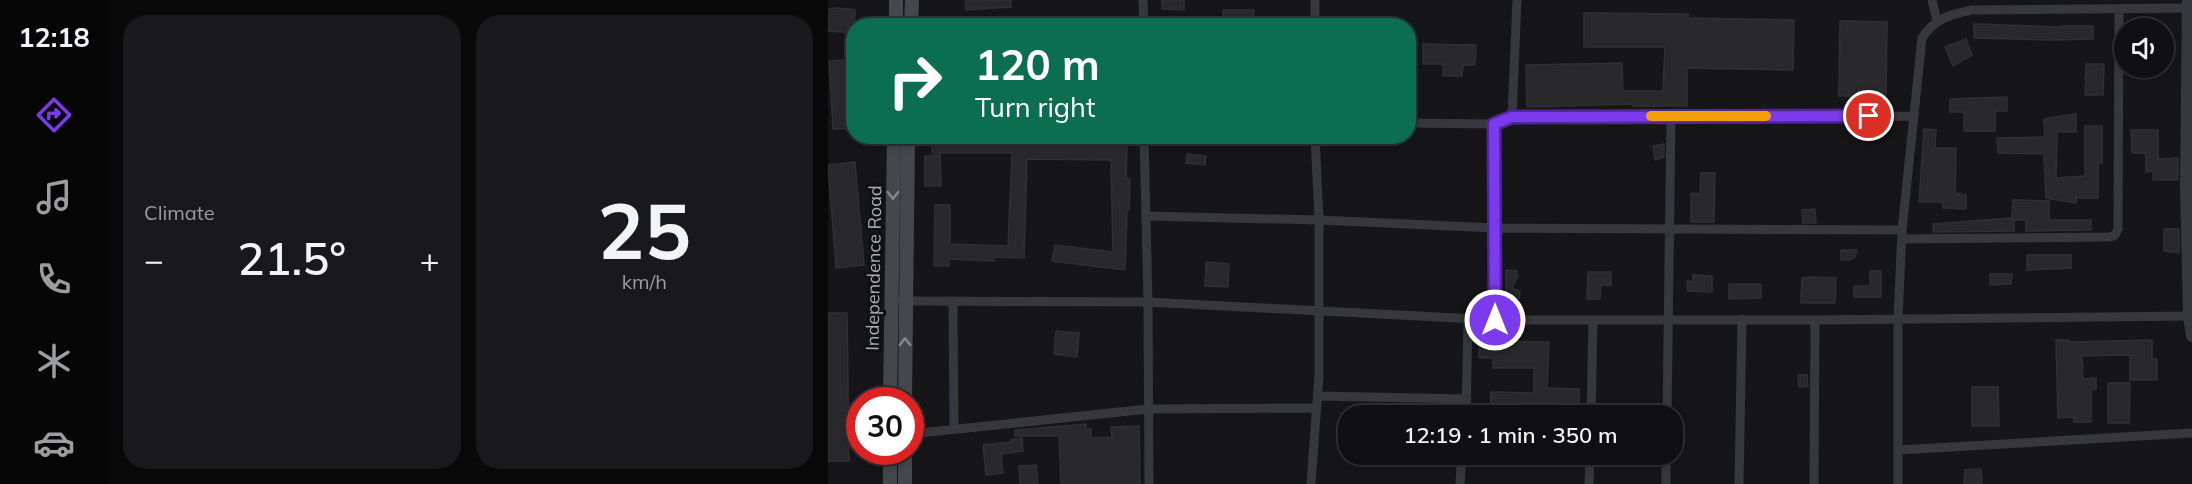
<!DOCTYPE html>
<meta charset="utf-8">
<style>
:root{--surface:#101012;--page:#19191b;--text:#f1f3f6;--muted:#9c9d9f;--line:#303032;--accent:#7c3aed}
body{margin:0;font-family:Mulish,sans-serif;background:var(--page);color:var(--text);height:100vh;display:flex;flex-direction:column;font-size:22px;white-space:nowrap}
*{box-sizing:border-box;margin:0}
p{font-size:20px;color:var(--muted)}
.icon{flex:none;width:33px;height:33px;fill:none;stroke:currentColor;stroke-width:2;stroke-linecap:round;stroke-linejoin:round}
.map{position:relative;flex:1;overflow:hidden}
.details{display:flex;flex-direction:column;gap:15px;padding:15px;background:#09090a;width:720px}
.details>*{flex:none}
.guide{position:absolute;left:18px;top:18px;width:570px;height:126px;border-radius:24px;box-shadow:0 3px 9px #0003,0 0 0 2px var(--line);background:#0b6e4f;color:#fff;overflow:hidden}
.buttons{position:absolute;left:1286px;top:18px;display:grid;gap:12px}
.buttons a{display:grid;place-items:center;width:60px;height:60px;border-radius:50%;background:var(--surface);box-shadow:0 3px 9px #0003,0 0 0 2px var(--line);font-size:30px}
.speed{position:absolute;left:18px;top:387px;display:flex;gap:12px;font-size:30px;font-weight:700;text-align:center}
.speed>*{display:grid;place-content:center;width:78px;height:78px;border-radius:50%;background:var(--surface);box-shadow:0 3px 9px #0003,0 0 0 2px var(--line);line-height:1}
.speed .limit{border:9px solid #d22;background:#fff;color:#111}
.pin{position:absolute;display:grid;place-items:center;width:51px;height:51px;color:#fff;margin:-26px;border:3px solid #fff;border-radius:50%;box-shadow:0 2px 6px #0007}
.me{position:absolute;width:66px;margin:-33px;rotate:0deg;stroke-linejoin:round;filter:drop-shadow(0 0 4px #0008)}
.turn{display:flex;align-items:center;gap:21px;height:126px;padding:0 30px;font-size:27px}
.turn .icon{width:78px;height:78px;stroke-width:2.5}
.turn b{display:block;font-size:42px;line-height:51px}
.big{font-size:45px;font-weight:600;line-height:1.1}
.details .widget{flex:1;display:flex;flex-direction:column;justify-content:center;gap:9px;min-width:0;padding:0 21px;border-radius:24px;background:var(--page)}
.details .dial{align-items:center;gap:0}
.dial b{font-size:78px;line-height:1}
.heat{display:flex;justify-content:space-between;align-items:center;font-size:33px;direction:ltr}
.details .tiles{flex:1;display:grid;gap:15px;grid-template-columns:repeat(2,1fr)}
.trip{position:absolute;left:510px;top:405px;width:345px;height:60px;border-radius:24px;background:var(--surface);box-shadow:0 3px 9px #0003,0 0 0 2px var(--line);font-weight:600;line-height:60px;text-align:center}
main{display:flex;flex:1;min-height:0}
.tab-bar{display:flex;flex-direction:column;width:108px;justify-content:space-around;align-items:center;background:#060607;color:var(--muted)}
.tab-bar .icon{width:42px;height:42px}
.tab-bar .selected{color:var(--accent)}
.tab-bar b{font-size:27px;color:var(--text)}
.map>svg:first-child{display:block}
.building{fill:#29292c;stroke:#303034;stroke-width:1.5}
.lines{fill:none;stroke-linecap:round;stroke-linejoin:round}
.minor{stroke:#37383d;stroke-width:9}
.tertiary{stroke:#37383d;stroke-width:12}
.secondary{stroke:#45474d;stroke-width:14}
.oneway{stroke:#858993}
.route-casing{stroke:#51269a;stroke-width:15}
.route{stroke:#7c3aed;stroke-width:10}
.slow{stroke:#f59e0b;stroke-width:10}
.labels{text-anchor:middle;stroke-width:6;stroke-linejoin:round;paint-order:stroke}
.street-label{font-size:18px;fill:#a8adb8;stroke:#111113}
</style>
<main>
<nav class="tab-bar">
<b>12:18</b>
<svg class="icon selected" aria-label="directions" viewBox="0 0 24 24"><path d="M12 3l9 9-9 9-9-9zM9 14v-3h6M13 9l2 2-2 2"/></svg>
<svg class="icon" aria-label="music" viewBox="0 0 24 24"><path d="M9 18V5l10-2v13"/><circle cx="6" cy="18" r="3"/><circle cx="16" cy="16" r="3"/></svg>
<svg class="icon" aria-label="phone" viewBox="0 0 24 24"><path d="M5 4h4l2 5-3 2q2 4 5 5l2-3 5 2v4C11 20 4 13 5 4z"/></svg>
<svg class="icon" aria-label="climate" viewBox="0 0 24 24"><path d="M12 3v18M4 7l16 10M4 17L20 7"/></svg>
<svg class="icon" aria-label="car" viewBox="0 0 24 24"><path d="M5 17H2v-5l4-1 3-4h7l3 4 3 1v5h-3M9 17h6M6 11h13"/><circle cx="7" cy="17" r="2"/><circle cx="17" cy="17" r="2"/></svg>
</nav>
<section class="details">
<div class="tiles">
<div class="widget"><p>Climate</p>
<div class="heat"><a>−</a><b class="big">21.5°</b><a>+</a></div>
</div>
<div class="widget dial"><b>25</b><p>km/h</p></div>
</div>
</section>
<div class="map">
<svg width="1364" height="484" viewBox="0 0 1364 484">
<rect width="100%" height="100%" fill="#161618"/>
<!-- building -->
<path class="building" d="M137 0H183V7L138 10Z
M334 0H356V10L334 9Z
M11 8 27 10 26 33 0 31V9Z
M395 10H426L425 26H395Z
M756 13 860 14V18L966 20 965 70 859 68V106H805V104L699 107 698 65 794 63 795 91H835L837 47H756Z
M1012 21 1059 22 1058 96H1011Z
M1146 24 1233 27V26H1265V39L1227 40 1146 38Z
M1138 39 1144 55 1125 66 1117 47Z
M595 44 648 45 647 65H635L634 76H615V64H595Z
M26 59V128L5 129 1 61Z
M1258 64H1276L1275 95H1257Z
M1179 97V111H1167V131H1136V112H1122V99Z
M1248 114V132H1229L1228 178 1257 176V126H1274V163H1270V198H1248V203L1218 198 1216 154 1170 153 1169 138 1217 137 1216 119Z
M1096 129 1108 130 1107 148H1128L1127 193 1138 195V209L1115 208V202H1091Z
M1303 130H1330V159L1350 158V180H1325V171L1318 172V153H1304Z
M145 136H176V141L280 142V145H299L298 179H302L301 210H299L297 270 224 261 227 245 285 252 283 160 199 159 196 258 166 257V261L121 259V266H106L107 205H122V244L180 246 184 153H104V139H145Z
M836 144V157L827 160 825 146Z
M359 154 378 156 377 165 358 163Z
M112 155 113 186H97V156Z
M27 162 36 265 8 268 0 165Z
M873 173H887L886 222H863V193L872 194Z
M1185 200 1221 201V220H1263V230L1198 231V220H1186V231L1105 232V224L1184 218Z
M987 209 988 223H975L974 210Z
M1336 229H1351V253L1336 251Z
M1013 250H1029L1027 257 1022 260H1013Z
M1199 255H1243V268L1199 270Z
M378 262 401 264 400 287 377 286Z
M678 270 689 271 690 276 684 288 692 291 691 299 678 300Z
M1042 271H1053V297H1026V286H1042Z
M760 272H783V285H773L772 299H759Z
M1162 274H1184L1183 284 1162 285Z
M865 275 884 276V292L860 291 859 281 865 282Z
M985 277 1008 278 1007 303H973L974 278Z
M901 284H933V298L901 299Z
M0 313H19L21 461H0Z
M228 331 251 333 249 357 226 354Z
M1228 340H1241V342L1324 340V359H1329V380H1302V355L1254 356 1255 379 1268 378V389H1263V422H1246V417L1230 418Z
M651 341 721 342 719 388 751 389V415L727 414 728 403H693V416H662L663 392 706 393V368H665V358H651Z
M970 375H979L980 386 971 387Z
M1280 383H1302L1301 423H1280Z
M1144 387H1170L1171 426H1144Z
M258 424V429H263V438L284 437 283 427 311 426 312 484H233L231 436H187V430Z
M194 438 195 451 173 454 175 473 158 475 155 445 183 442V440Z
M208 465 210 484H192L191 466Z
M1153 469 1154 484H1136L1137 470Z"/>
<g class="lines">
<!-- minor -->
<path class="minor" d="M315 0 316 26
M1104 0 1109 21
M487 26V0
M684 117 689 0
M580 123 666 124 684 117 1085 116
M666 124 667 320
M316 136 320 302 321 484
M318 216 491 220 667 228 1074 230
M1074 239 1282 237 1287 235 1290 229 1291 10
M74 301 320 302 667 320H987L1364 316
M125 301 126 429
M490 396 639 399
M638 416 640 319
M763 416 765 320
M839 416 843 116
M82 434 320 409 488 408
M1070 450 1364 433
M483 484 491 375V220L487 136
M632 484 634 454
M761 484 762 454
M838 484V454
M911 484 914 319
M986 484 987 320
M1070 484V319L1074 230 1094 38C1106 19 1123 14 1144 10L1360 8"/>
<!-- tertiary -->
<path class="tertiary" d="M1360 0 1358 184 1361 316 1364 336"/>
<!-- secondary -->
<path class="secondary" d="M68 26V0
M83 26 84 0
M62 400 66 136
M77 400 80 136
M62 484V452
M77 484V452"/>
</g>
<!-- one-way arrows -->
<defs><path id="oneway-chevron" d="M-2-3.5L2.5 0L-2 3.5" fill="none" stroke-width="1.6" stroke-linecap="round" stroke-linejoin="round" transform="scale(1.5)"/></defs>
<g class="oneway">
<use href="#oneway-chevron" transform="translate(65 195) rotate(91)"/>
<use href="#oneway-chevron" transform="translate(77 342) rotate(-90)"/>
</g>
<g class="lines">
<!-- route casing -->
<g class="route-casing">
<path id="route" d="M667 320 666 124 684 117 1041 116"/>
</g>
<!-- route -->
<use href="#route" class="route"/>
<!-- slow -->
<path class="slow" d="M823 116H938"/>
</g>
<g class="labels">
<!-- street labels -->
<g class="street-label">
<text transform="translate(46 268) rotate(-89)" y="6">Independence Road</text>
</g>
</g>
</svg>
<div class="buttons">
<a><svg class="icon" aria-label="sound" viewBox="0 0 24 24"><path d="M4 9h4l5-4v14l-5-4H4zM17 9q2 3 0 6"/></svg></a>
</div>
<div class="speed"><div class="limit">30</div></div>
<div class="pin" style="left:1041px;top:116px;background:#d93025"><svg class="icon" aria-label="arrive" viewBox="0 0 24 24"><path d="M6 21V4h12l-3 4 3 4H6"/></svg></div>
<svg class="me" style="left:667px;top:320px" viewBox="-20 -20 40 40"><circle r="17" fill="#7c3aed" stroke="#fff" stroke-width="3"/><path d="M0-11L8 9 0 5-8 9z" fill="#fff"/></svg>
<div class="trip">12:19 · 1 min · 350 m</div>
<div class="guide">
<div class="turn"><svg class="icon" aria-label="right" viewBox="0 0 24 24"><path d="M7 20v-9h11M14 6l5 5-5 5"/></svg><div><b>120 m</b>Turn right</div></div>
</div>
</div>
</main>
